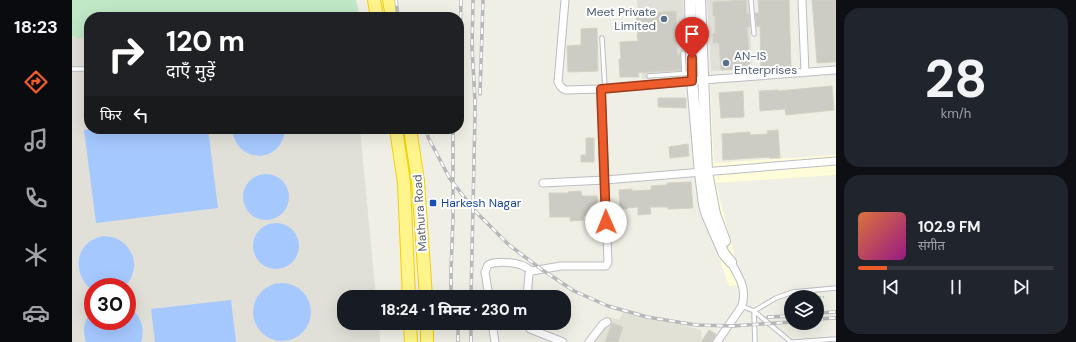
<!DOCTYPE html>
<html lang="hi">
<meta charset="utf-8">
<style>
:root{--surface:#171b24;--page:#20242c;--text:#f1f3f6;--muted:#9ea1a6;--line:#363941;--accent:#ee5c2b}
body{margin:0;font-family:"DM Sans","Noto Sans Devanagari",sans-serif;background:var(--page);color:var(--text);height:100vh;display:flex;flex-direction:column;font-size:15px;white-space:nowrap}
*{box-sizing:border-box;margin:0}
p{font-size:13px;color:var(--muted)}
.icon{flex:none;width:22px;height:22px;fill:none;stroke:currentColor;stroke-width:2;stroke-linecap:round;stroke-linejoin:round}
.map{position:relative;flex:1;overflow:hidden}
.sheet{display:flex;flex-direction:column;gap:8px;padding:8px;background:#0d0f14;width:240px}
.sheet>*{flex:none}
.hud{position:absolute;left:12px;top:12px;width:380px;height:122px;border-radius:16px;box-shadow:0 4px 16px #0002;background:#202124;color:#fff;overflow:hidden}
.tools{position:absolute;left:712px;top:290px;display:grid;gap:8px}
.tools a{display:grid;place-items:center;width:40px;height:40px;border-radius:50%;background:var(--surface);box-shadow:0 4px 16px #0002;font-size:20px}
.speed{position:absolute;left:12px;top:278px;display:flex;gap:8px;font-size:20px;font-weight:700;text-align:center}
.speed>*{display:grid;place-content:center;width:52px;height:52px;border-radius:50%;background:var(--surface);box-shadow:0 4px 16px #0002;line-height:1}
.speed .limit{border:6px solid #d22;background:#fff;color:#111}
.pin{position:absolute;display:grid;place-items:center;width:34px;height:34px;color:#fff;margin:-41px -17px;border-radius:50% 50% 50% 0;rotate:-45deg;box-shadow:0 0 4px #0007}
.pin .icon{rotate:45deg}
.me{position:absolute;width:44px;margin:-22px;rotate:359deg;stroke-linejoin:round;filter:drop-shadow(0 0 3px #0008)}
.turn{display:flex;align-items:center;gap:14px;height:84px;padding:0 16px;font-size:18px}
.turn .icon{width:52px;height:52px;stroke-width:2.5}
.turn b{display:block;font-size:28px;line-height:34px}
.then{display:flex;align-items:center;height:38px;padding:0 16px;background:#0003;gap:8px;font-size:15px}
.sheet .widget{flex:1;display:flex;flex-direction:column;justify-content:center;gap:6px;min-width:0;padding:0 14px;border-radius:16px;background:var(--page)}
.sheet .dial{align-items:center;gap:0}
.dial b{font-size:52px;line-height:1}
.song{display:flex;align-items:center;gap:12px}
.cover{width:48px;height:48px;border-radius:6px;background:linear-gradient(135deg,hsl(20 70% 55%),hsl(310 70% 35%))}
.played{height:4px;border-radius:2px;background:linear-gradient(90deg,var(--accent) 15%,var(--line) 15%)}
.keys{display:flex;justify-content:space-around;direction:ltr}
.trip{position:absolute;left:265px;top:290px;width:234px;height:40px;border-radius:16px;background:var(--surface);box-shadow:0 4px 16px #0002;font-weight:800;line-height:40px;text-align:center}
main{display:flex;flex:1;min-height:0}
.dock{display:flex;flex-direction:column;width:72px;justify-content:space-around;align-items:center;background:#090b0e;color:var(--muted)}
.dock .icon{width:28px;height:28px}
.dock .on{color:var(--accent)}
.dock b{font-size:18px;color:var(--text)}
.map>svg:first-child{display:block}
.commercial{fill:#fffcda}
.industrial{fill:#e0e0d9;fill-rule:evenodd}
.education{fill:#e1e1d5}
.green{fill:#c0e8c7}
.water{fill:#a5c8ff}
.building{fill:#ccccc4;stroke:#d4d2c3}
.lines{fill:none;stroke-linecap:round;stroke-linejoin:round}
.lane-casing{stroke:#bcbdc4;stroke-width:5.5}
.street-casing{stroke:#bcbdc4;stroke-width:9}
.secondary-casing{stroke:#babcc3;stroke-width:12}
.highway-casing{stroke:#f4d100;stroke-width:14}
.path{stroke:#99c9af;stroke-width:1.5;stroke-dasharray:4 2;stroke-linecap:butt}
.lane{stroke:#fff;stroke-width:3.5}
.street{stroke:#fff;stroke-width:7}
.secondary{stroke:#fff;stroke-width:10}
.highway{stroke:#fff58c;stroke-width:12}
.rail-casing{stroke:#b7b8b9;stroke-width:3.5}
.rail{stroke:#fff;stroke-width:2;stroke-dasharray:6;stroke-linecap:butt}
.route-casing{stroke:#9b3c1c;stroke-width:10}
.route{stroke:#ee5c2b;stroke-width:7}
.service-dot{fill:#5c6f8a;stroke:#fff;stroke-width:1.5}
.transit-dot{fill:#1a4fb4;stroke:#fff;stroke-width:1.5}
.labels{text-anchor:middle;stroke-width:4;stroke-linejoin:round;paint-order:stroke}
.service-label{font-size:12px;fill:#4e5e75;stroke:#fff;text-anchor:end}
.transit-label{font-size:12px;fill:#164399;stroke:#fff;text-anchor:start}
.street-label{font-size:12px;fill:#5c5f66;stroke:#fff}
</style>
<main>
<nav class="dock">
<b>18:23</b>
<svg class="icon on" aria-label="directions" viewBox="0 0 24 24"><path d="M12 3l9 9-9 9-9-9zM9 14v-3h6M13 9l2 2-2 2"/></svg>
<svg class="icon" aria-label="music" viewBox="0 0 24 24"><path d="M9 18V5l10-2v13"/><circle cx="6" cy="18" r="3"/><circle cx="16" cy="16" r="3"/></svg>
<svg class="icon" aria-label="phone" viewBox="0 0 24 24"><path d="M5 4h4l2 5-3 2q2 4 5 5l2-3 5 2v4C11 20 4 13 5 4z"/></svg>
<svg class="icon" aria-label="climate" viewBox="0 0 24 24"><path d="M12 3v18M4 7l16 10M4 17L20 7"/></svg>
<svg class="icon" aria-label="car" viewBox="0 0 24 24"><path d="M5 17H2v-5l4-1 3-4h7l3 4 3 1v5h-3M9 17h6M6 11h13"/><circle cx="7" cy="17" r="2"/><circle cx="17" cy="17" r="2"/></svg>
</nav>
<div class="map">
<svg width="764" height="342" viewBox="0 0 764 342">
<rect width="100%" height="100%" fill="#efefe5"/>
<!-- commercial -->
<path class="commercial" d="M638 82 642 163 764 155V175L644 183 670 285 657 286 632 217 624 185 621 162 616 83Z"/>
<!-- industrial -->
<path class="industrial" d="M565 0H611L612 27 616 76 570 79Z
M635 0H677L680 69 639 71Z
M0 35 3 38H17V129H288L304 297H272V323H307L308 342H0ZM21 287H55V321H21Z"/>
<!-- education -->
<path class="education" d="M552 309 629 330 630 342H516L534 316 547 320Z"/>
<!-- green -->
<path class="green" d="M0 0H284L288 17H17V38H3L0 35Z"/>
<!-- water -->
<path class="water" d="M19 129H136L146 208 24 223 12 130Z
M160 129H213V130C209 165 164 164 160 129Z
M171 197a23 23 0 1 1 46 0a23 23 0 1 1-46 0Z
M181 246a23 23 0 1 1 46 0a23 23 0 1 1-46 0Z
M31 236C59 236 73 267 52 287H21V291C0 276 1 242 31 236Z
M181 312a29 29 0 1 1 58 0a29 29 0 1 1-58 0Z
M159 300 164 342H83L79 309Z
M55 306C68 313 74 328 69 342H14C10 330 12 319 21 310V321H55Z"/>
<!-- building -->
<path class="building" d="M674 0 675 14H677L678 27H675L678 69 649 70 647 43H641V33H643V16H641V2Z
M686 0H717L719 67 689 68 688 26 685 27 683 13H687Z
M740 0H764V62L745 63Z
M604 11 605 54H608L609 70 566 73 567 77H548L547 59H549L548 42 566 41 565 34H566L564 14Z
M525 28 526 71 496 72 495 46 509 45V29Z
M760 86 762 110 714 115 713 109 688 111 687 91 706 90V91Z
M671 91 672 117 649 118 647 93Z
M586 98H614V108L586 107Z
M706 130 708 158H697V157L651 160 650 134 678 132V135L696 134 695 131Z
M514 138H522V162H509V155H514Z
M616 144 617 156 598 158 597 147Z
M619 182 621 208 596 209V207H578L579 214 566 215V207L555 208V209H548L547 190 560 189V191L579 190V186L595 185V183Z
M509 191 510 196H525L526 215 511 216 512 220 498 221V217H478L477 193H496V192Z
M540 323 551 327 546 342H533Z
M637 330 644 334 640 342H629Z"/>
<g class="lines">
<!-- lane casing -->
<g class="lane-casing">
<path id="lane" d="M679 0 682 34
M530 38 533 89
M611 53 612 74
M0 69H17
M577 76 619 73
M670 306 682 311 719 342
M683 342 682 311 704 298 721 292 764 288
M721 342 764 339"/>
</g>
<!-- street casing -->
<g class="street-casing">
<path id="street" d="M493 0 486 82C488 86 489 89 494 90L529 89 631 80 764 70
M730 0 733 72
M471 183 533 180 764 161
M417 297 413 272 416 265C423 261 441 262 449 265 453 266 456 269 460 271
M455 297 457 274 460 271 489 266H534L536 262 529 89
M420 323 423 342
M455 323 458 329 491 342
M517 342 531 324 535 322
M645 342 670 306C675 287 667 278 659 262"/>
</g>
<!-- secondary casing -->
<g class="secondary-casing">
<path id="secondary" d="M618 0 620 81 628 173 632 205 635 215 652 254 659 262
M628 0 635 172 643 214 653 241"/>
</g>
<!-- highway casing -->
<g class="highway-casing">
<path id="highway" d="M302 0 305 17
M317 0 320 17
M324 129 332 183 337 297
M338 129 346 181 354 297
M338 323 339 342
M355 342V323"/>
</g>
<!-- path -->
<path class="path" d="M745 297H752"/>
<!-- lane -->
<use href="#lane" class="lane"/>
<!-- street -->
<use href="#street" class="street"/>
<!-- secondary -->
<use href="#secondary" class="secondary"/>
<!-- highway -->
<use href="#highway" class="highway"/>
<!-- rail casing -->
<g class="rail-casing">
<path id="rail" d="M324 0 326 17
M387 90 389 0
M408 94 411 0
M354 129 356 137 378 179 404 212 437 245 469 269 502 291 536 306 575 317 624 325 661 326 719 322
M379 297V270L381 218V129
M399 297 403 116V100L400 48 401 0
M745 313 764 312
M696 317 719 316
M745 319 764 318
M386 323V342
M399 342V323"/>
</g>
<!-- rail -->
<use href="#rail" class="rail"/>
</g>
<g class="lines">
<!-- route casing -->
<g class="route-casing">
<path id="route" d="M534 222 529 89 620 81V58"/>
</g>
<!-- route -->
<use href="#route" class="route"/>
</g>
<!-- markers -->
<g class="service-dot">
<circle cx="592" cy="19" r="4"/>
<circle cx="654" cy="63" r="4"/>
</g>
<rect class="transit-dot" x="357" y="199" width="8" height="8" rx="2"/>
<g class="labels">
<!-- service labels -->
<g class="service-label">
<text x="584" y="16">Meet Private<tspan x="584" dy="14">Limited</tspan></text>
<text x="662" y="60" text-anchor="start">AN-IS<tspan x="662" dy="14">Enterprises</tspan></text>
</g>
<!-- transit labels -->
<g class="transit-label">
<text x="369" y="207">Harkesh Nagar</text>
</g>
<!-- street labels -->
<g class="street-label">
<text transform="translate(348 213) rotate(-94)" y="4">Mathura Road</text>
</g>
</g>
</svg>
<div class="tools">
<a><svg class="icon" aria-label="layers" viewBox="0 0 24 24"><path d="M12 4l9 5-9 5-9-5zM3 14l9 5 9-5"/></svg></a>
</div>
<div class="speed"><div class="limit">30</div></div>
<div class="pin" style="left:620px;top:58px;background:#d93025"><svg class="icon" aria-label="arrive" viewBox="0 0 24 24"><path d="M6 21V4h12l-3 4 3 4H6"/></svg></div>
<svg class="me" style="left:534px;top:222px" viewBox="-20 -20 40 40"><circle r="19" fill="#fff"/><path d="M0-13L10 11 0 6-10 11z" fill="#ee5c2b"/></svg>
<div class="trip">18:24 · 1 मिनट · 230 m</div>
<div class="hud">
<div class="turn"><svg class="icon" aria-label="right" viewBox="0 0 24 24"><path d="M7 20v-9h11M14 6l5 5-5 5"/></svg><div><b>120 m</b>दाएँ मुड़ें</div></div>
<div class="then">फिर<svg class="icon" aria-label="left" viewBox="0 0 24 24"><path d="M17 20v-9H6M10 6l-5 5 5 5"/></svg></div>
</div>
</div>
<section class="sheet">
<div class="widget dial"><b>28</b><p>km/h</p></div>
<div class="widget">
<div class="song"><i class="cover"></i><div><b>102.9 FM</b><p>संगीत</p></div></div>
<div class="played"></div>
<div class="keys"><svg class="icon" aria-label="previous" viewBox="0 0 24 24"><path d="M18 5L8 12l10 7zM5 5v14"/></svg><svg class="icon" aria-label="pause" viewBox="0 0 24 24"><path d="M8 5v14M16 5v14"/></svg><svg class="icon" aria-label="next" viewBox="0 0 24 24"><path d="M6 5l10 7-10 7zM19 5v14"/></svg></div>
</div>
</section>
</main>
